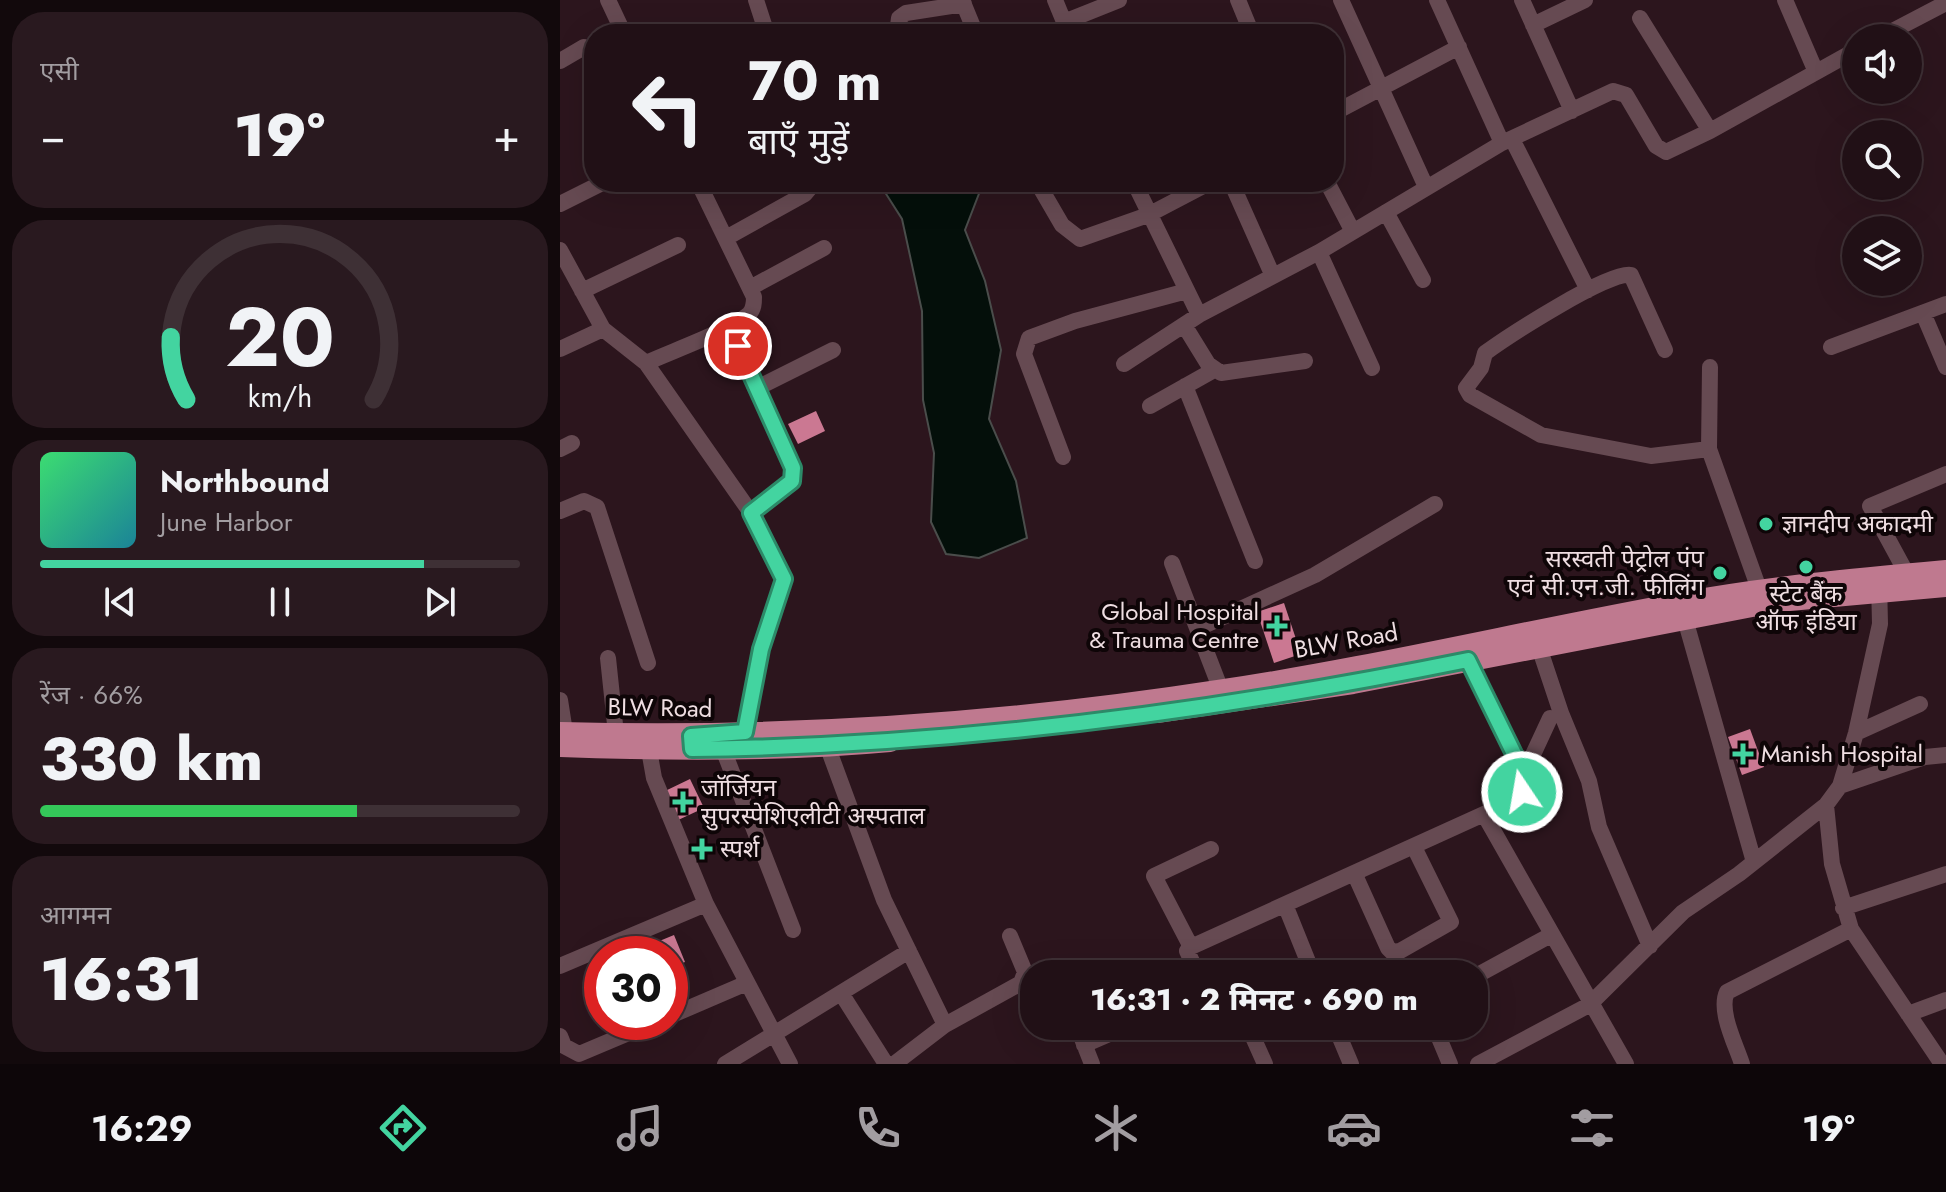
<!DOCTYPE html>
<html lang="hi">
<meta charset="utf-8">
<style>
:root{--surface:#211016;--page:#29191f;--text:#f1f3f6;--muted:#a29da1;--line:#3e3035;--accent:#43d4a0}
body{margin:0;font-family:Jost,"Noto Sans Devanagari",sans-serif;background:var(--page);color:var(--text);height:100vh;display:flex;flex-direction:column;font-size:30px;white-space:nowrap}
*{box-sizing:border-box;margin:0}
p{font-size:26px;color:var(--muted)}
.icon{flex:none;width:44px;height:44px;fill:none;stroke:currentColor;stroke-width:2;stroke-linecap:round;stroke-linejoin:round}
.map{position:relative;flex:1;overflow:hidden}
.side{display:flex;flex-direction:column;gap:12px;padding:12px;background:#12090c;width:560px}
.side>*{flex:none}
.top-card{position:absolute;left:24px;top:24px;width:760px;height:168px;border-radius:32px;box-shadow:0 8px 32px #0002,0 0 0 2px var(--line);background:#211016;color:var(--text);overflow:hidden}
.tools{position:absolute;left:1282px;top:24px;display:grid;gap:16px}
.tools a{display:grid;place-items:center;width:80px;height:80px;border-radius:50%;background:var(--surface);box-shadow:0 8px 32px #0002,0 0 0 2px var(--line);font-size:40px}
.speed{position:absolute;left:24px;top:936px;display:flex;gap:16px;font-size:40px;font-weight:700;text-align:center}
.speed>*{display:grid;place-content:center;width:104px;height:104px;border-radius:50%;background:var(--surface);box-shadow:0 8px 32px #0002,0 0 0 2px var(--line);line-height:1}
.speed .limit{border:12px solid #d22;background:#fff;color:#111}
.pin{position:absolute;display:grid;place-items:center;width:68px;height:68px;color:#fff;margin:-34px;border:4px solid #fff;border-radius:50%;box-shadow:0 2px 8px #0007}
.me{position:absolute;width:88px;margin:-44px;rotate:348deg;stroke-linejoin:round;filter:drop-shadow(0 0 6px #0008)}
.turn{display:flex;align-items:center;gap:28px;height:168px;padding:0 32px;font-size:36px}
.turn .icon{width:104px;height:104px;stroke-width:2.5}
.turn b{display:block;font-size:56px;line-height:68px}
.big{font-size:60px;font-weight:800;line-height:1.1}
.side .card{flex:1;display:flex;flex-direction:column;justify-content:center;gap:12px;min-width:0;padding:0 28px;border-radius:32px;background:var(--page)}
.side .dial{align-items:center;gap:0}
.dial svg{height:208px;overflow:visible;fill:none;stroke:var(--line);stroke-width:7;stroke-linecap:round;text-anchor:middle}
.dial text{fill:var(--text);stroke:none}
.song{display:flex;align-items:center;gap:24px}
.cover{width:96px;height:96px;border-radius:12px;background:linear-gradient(135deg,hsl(140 70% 55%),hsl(190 70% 35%))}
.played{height:8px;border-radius:4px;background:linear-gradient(90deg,var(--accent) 80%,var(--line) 80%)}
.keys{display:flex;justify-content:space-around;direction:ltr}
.heat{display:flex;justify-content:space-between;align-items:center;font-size:44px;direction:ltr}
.charge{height:12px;border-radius:6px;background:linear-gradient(90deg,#34c759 66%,var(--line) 0)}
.trip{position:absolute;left:460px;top:960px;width:468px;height:80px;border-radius:32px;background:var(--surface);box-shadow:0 8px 32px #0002,0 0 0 2px var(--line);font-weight:800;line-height:80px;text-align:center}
.dock{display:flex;height:128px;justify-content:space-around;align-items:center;background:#0d0609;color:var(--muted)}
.dock .icon{width:56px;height:56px}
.dock .current{color:var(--accent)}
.dock b{font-size:36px;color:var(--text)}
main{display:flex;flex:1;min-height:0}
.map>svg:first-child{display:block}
.water{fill:#040f0a;stroke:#4a4d4b;stroke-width:2}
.building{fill:#cb7892}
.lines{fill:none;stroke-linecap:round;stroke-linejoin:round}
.minor{stroke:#664a52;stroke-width:16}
.major{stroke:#bf798f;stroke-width:20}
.route-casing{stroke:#2c8a68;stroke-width:20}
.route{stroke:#43d4a0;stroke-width:14}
.poi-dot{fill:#43d4a0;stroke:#0e0507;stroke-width:3}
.labels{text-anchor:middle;stroke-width:8;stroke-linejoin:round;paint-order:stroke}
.poi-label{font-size:24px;fill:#efdee2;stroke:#0e0507;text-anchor:start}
.street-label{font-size:24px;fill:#efdee2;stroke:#0e0507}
</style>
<main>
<section class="side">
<div class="card"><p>एसी</p>
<div class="heat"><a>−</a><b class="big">19°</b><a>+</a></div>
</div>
<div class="card dial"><svg viewBox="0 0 100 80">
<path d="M14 69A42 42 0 1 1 86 69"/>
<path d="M14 69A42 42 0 0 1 8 45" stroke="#43d4a0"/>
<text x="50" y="56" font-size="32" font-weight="700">20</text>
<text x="50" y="72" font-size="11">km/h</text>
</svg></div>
<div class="card">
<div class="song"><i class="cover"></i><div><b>Northbound</b><p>June Harbor</p></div></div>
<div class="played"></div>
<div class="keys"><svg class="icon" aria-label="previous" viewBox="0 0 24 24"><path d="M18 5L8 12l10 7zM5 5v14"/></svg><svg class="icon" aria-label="pause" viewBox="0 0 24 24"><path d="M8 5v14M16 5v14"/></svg><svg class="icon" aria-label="next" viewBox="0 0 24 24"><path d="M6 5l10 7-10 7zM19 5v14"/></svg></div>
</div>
<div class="card"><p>रेंज · 66%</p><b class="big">330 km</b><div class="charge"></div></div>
<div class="card"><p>आगमन</p><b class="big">16:31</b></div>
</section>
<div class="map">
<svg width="1386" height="1064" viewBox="0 0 1386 1064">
<rect width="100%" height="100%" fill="#2c151d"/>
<!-- water -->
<path class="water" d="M323 182H411L420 191 405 230 425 281 441 350 429 419 456 481 467 538 419 558 386 554 371 522 374 453 363 400 362 311 342 219 321 186Z"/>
<!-- building -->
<path class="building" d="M256 411 265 431 238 444 228 424Z
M724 603 741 654 714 663 697 612Z
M1190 729 1204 767 1182 775 1168 737Z
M130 779 144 808 116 821 103 792Z
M114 935 125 962 110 968V954H103L97 942Z"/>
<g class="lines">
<!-- minor -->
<path class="minor" d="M48 0 64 34
M196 0 207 34
M402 0 416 34
M495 0 509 34
M678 0 692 34
M781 0 866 187
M877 0 942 143
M962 0 1012 111
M1225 0 1256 72
M1080 18 1150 131
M504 22 559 0
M973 25 1025 0
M337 34 339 18 346 13 404 4
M1319 38 1386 3
M0 61 24 47
M774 113 899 47
M952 139 1028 290
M477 182 502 225 520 239 588 215 651 182
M574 182 639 315
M671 182 712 274
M767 182 792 230
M0 204 44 182
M826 212 863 280
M166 238 245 194 255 182
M0 250 43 329 86 363 191 513 224 579 201 649 185 732
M759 252 812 368
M190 288 264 248
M22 291 118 245
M1363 313 1386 367
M168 325 233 468 232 481 191 513
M624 325 648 364 661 373 745 361
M1271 347 1386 304
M0 349 43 329
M1105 350 1071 275C1050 270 947 337 925 353L921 368 906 388 910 395 981 435 1091 456 1149 449
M86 363C112 351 169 331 189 314 194 309 194 303 194 297L138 182
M564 364 639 315 759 252 942 143 1053 91 1066 95 1096 146 1106 152 1150 131 1296 50
M1150 367 1149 449 1199 589
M625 386 695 561
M197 388 273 350
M590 406 654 370
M0 449 12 443
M503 457 464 354 469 338 515 321 627 291
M0 511 24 501 37 507 88 663
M612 563 661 690
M1347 574 1310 506 1386 474
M1123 612 1194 862
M639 628 755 575 875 504
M979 647 1001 713 1029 781 1039 827 1090 946
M48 658 56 734
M0 700 5 732
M1296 733 1360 704
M268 748 324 900 385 1025
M163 749 233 930
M89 750 94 778 146 904 230 1064
M964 774 990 718
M1280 786 1365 757 1386 755
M1266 805 1272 864 1291 929 1382 1064
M925 816 1066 1064
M651 849 594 876 631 947 957 799 965 784 964 774 905 652
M795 875 828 948 832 952 840 951 891 922 854 847
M726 907 753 974
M1283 908 1386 874
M627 951 638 974
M0 966 146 904
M497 967 500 974
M914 977 991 935
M281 993 326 1064
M1348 1014 1386 1000
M110 1016 187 983
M517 1026 532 1064
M688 1026 705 1064
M775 1026 791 1064
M874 1026 890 1064
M0 1036 4 1046 19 1054 95 1022
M524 1045 568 1026
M165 1064 349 951
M334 1064 385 1025 461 983 465 972 450 936
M918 1064 1029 1005 1123 912 1179 874 1266 805 1280 786 1296 733 1320 624 1319 582
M1182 1064C1176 1045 1158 1011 1167 992L1291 929"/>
<!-- major -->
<path class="major" d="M597 713 793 684 1218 602 1386 587
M0 732C221 738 438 724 658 690 813 667 966 630 1121 602 1209 586 1297 578 1386 570
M0 747C110 751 221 752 330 742"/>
</g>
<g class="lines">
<!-- route casing -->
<g class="route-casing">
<path id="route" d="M178 346 233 468 232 481 191 513 224 579 201 649 185 732 131 736 132 749C393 746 652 712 908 660L964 774 962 792"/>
</g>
<!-- route -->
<use href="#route" class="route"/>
</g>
<!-- markers -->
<g class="poi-dot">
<circle cx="1206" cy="524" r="8"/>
<circle cx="1246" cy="567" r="8"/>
<circle cx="1160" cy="573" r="8"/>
<path d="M713 614h8v8h8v8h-8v8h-8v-8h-8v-8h8z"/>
<path d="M1179 742h8v8h8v8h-8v8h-8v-8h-8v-8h8z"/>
<path d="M119 790h8v8h8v8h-8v8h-8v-8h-8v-8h8z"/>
<path d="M138 837h8v8h8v8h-8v8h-8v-8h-8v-8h8z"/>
</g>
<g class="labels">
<!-- poi labels -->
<g class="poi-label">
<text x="1222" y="532">ज्ञानदीप अकादमी</text>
<text x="1144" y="567" text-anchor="end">सरस्वती पेट्रोल पंप<tspan x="1144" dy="28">एवं सी.एन.जी. फीलिंग</tspan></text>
<text x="1246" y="602" text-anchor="middle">स्टेट बैंक<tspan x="1246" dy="28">ऑफ इंडिया</tspan></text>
<text x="699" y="620" text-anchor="end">Global Hospital<tspan x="699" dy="28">&amp; Trauma Centre</tspan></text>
<text x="1201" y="762">Manish Hospital</text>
<text x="141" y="796">जाॅर्जियन<tspan x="141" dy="28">सुपरस्पेशिएलीटी अस्पताल</tspan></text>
<text x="160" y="857">स्पर्श</text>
</g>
<!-- street labels -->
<g class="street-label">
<text transform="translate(786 641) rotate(-10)" y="8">BLW Road</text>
<text transform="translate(100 708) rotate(1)" y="8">BLW Road</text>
</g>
</g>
</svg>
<div class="tools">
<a><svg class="icon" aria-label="sound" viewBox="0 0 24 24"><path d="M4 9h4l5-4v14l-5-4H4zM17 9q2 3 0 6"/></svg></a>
<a><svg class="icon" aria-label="search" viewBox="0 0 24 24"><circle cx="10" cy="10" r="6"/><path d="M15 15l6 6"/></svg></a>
<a><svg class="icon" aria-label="layers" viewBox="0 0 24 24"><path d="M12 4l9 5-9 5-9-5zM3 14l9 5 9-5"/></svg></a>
</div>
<div class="speed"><div class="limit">30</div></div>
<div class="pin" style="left:178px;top:346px;background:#d93025"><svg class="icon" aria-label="arrive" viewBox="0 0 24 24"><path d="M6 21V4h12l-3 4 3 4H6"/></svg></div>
<svg class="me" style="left:962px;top:792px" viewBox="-20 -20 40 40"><circle r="17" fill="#43d4a0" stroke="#fff" stroke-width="3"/><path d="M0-11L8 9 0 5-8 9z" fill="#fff"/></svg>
<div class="trip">16:31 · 2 मिनट · 690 m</div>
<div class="top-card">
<div class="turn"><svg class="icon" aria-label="left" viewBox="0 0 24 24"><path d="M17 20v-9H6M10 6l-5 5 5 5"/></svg><div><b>70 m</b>बाएँ मुड़ें</div></div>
</div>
</div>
</main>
<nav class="dock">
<b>16:29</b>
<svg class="icon current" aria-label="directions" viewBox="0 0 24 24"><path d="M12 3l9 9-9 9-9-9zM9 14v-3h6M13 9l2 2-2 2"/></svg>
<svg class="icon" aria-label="music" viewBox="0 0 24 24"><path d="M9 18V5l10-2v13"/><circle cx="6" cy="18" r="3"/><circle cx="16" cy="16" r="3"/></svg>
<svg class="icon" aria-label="phone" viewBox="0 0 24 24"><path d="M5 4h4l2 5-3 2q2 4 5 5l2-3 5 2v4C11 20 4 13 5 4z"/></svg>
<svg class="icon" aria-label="climate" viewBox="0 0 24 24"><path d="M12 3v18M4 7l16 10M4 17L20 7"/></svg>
<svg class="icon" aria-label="car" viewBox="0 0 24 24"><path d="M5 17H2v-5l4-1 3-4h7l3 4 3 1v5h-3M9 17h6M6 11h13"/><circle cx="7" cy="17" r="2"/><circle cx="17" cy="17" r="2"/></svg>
<svg class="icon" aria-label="filters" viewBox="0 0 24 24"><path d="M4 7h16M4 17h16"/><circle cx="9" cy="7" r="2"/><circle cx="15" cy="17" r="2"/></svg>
<b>19°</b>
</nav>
